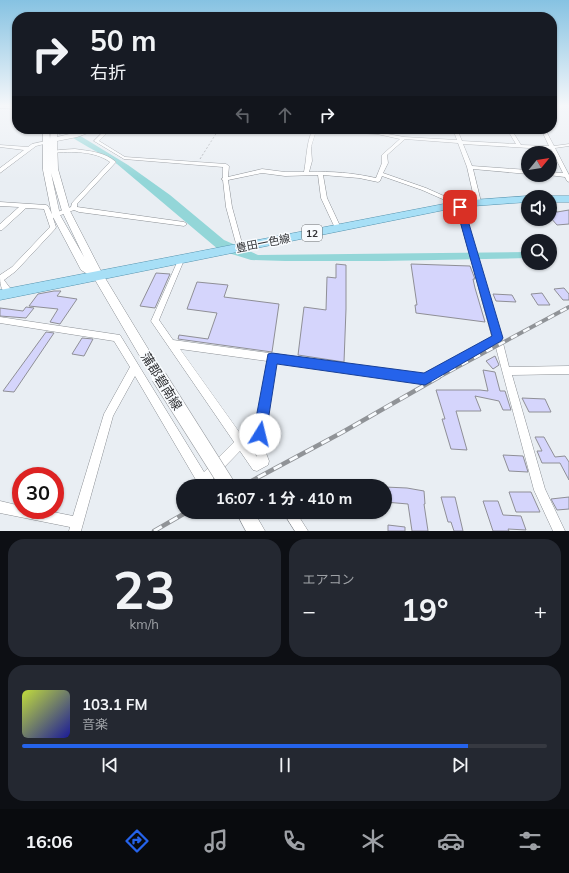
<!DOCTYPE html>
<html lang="ja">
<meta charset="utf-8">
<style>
:root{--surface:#171b24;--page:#242831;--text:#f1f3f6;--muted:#9ea1a6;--line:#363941;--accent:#2563eb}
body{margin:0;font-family:Mulish,"Noto Sans JP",sans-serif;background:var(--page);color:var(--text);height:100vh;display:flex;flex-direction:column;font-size:15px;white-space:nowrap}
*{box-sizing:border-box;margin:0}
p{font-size:13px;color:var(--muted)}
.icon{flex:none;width:22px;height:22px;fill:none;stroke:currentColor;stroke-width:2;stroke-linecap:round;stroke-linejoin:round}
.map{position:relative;height:531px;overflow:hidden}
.panel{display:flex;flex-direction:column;gap:8px;padding:8px;background:#0d0f14;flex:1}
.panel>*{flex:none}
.top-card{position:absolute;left:12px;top:12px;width:545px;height:122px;border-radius:16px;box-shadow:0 1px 3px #0004;background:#171b24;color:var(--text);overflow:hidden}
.needle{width:26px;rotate:60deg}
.fabs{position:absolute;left:521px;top:146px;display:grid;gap:8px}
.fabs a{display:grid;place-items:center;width:36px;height:36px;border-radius:50%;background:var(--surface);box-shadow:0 1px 3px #0004;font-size:20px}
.speed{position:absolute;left:12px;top:467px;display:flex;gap:8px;font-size:20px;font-weight:700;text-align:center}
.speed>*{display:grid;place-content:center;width:52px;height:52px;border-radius:50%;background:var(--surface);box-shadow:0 1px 3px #0004;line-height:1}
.speed .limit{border:6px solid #d22;background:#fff;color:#111}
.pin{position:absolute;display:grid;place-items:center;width:34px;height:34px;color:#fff;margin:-17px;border-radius:8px;box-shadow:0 2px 6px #0006}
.me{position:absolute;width:44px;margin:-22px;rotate:9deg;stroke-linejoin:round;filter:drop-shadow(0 0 3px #0008)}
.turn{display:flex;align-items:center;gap:14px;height:84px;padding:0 12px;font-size:18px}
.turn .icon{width:52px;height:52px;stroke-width:2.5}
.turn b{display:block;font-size:28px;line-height:34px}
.lanes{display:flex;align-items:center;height:38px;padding:0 12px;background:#0003;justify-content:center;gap:20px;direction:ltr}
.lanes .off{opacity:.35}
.big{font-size:30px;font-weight:700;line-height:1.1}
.panel .tile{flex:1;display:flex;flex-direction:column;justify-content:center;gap:6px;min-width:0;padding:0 14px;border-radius:16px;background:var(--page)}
.panel .dial{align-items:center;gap:0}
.dial b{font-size:52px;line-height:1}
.song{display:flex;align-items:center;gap:12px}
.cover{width:48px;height:48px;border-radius:6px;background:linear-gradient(135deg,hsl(70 70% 55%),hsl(240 70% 35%))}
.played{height:4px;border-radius:2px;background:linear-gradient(90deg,var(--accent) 85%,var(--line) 85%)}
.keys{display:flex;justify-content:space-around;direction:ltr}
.heat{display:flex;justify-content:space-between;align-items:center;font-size:22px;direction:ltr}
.panel .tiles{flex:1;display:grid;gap:8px;grid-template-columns:1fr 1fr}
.tile:last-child{grid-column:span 2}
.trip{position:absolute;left:176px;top:479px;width:216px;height:40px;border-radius:20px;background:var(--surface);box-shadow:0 1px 3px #0004;font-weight:700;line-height:40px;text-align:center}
.tab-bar{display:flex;height:64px;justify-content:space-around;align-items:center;background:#090b0e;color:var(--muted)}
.tab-bar .icon{width:28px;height:28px}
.tab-bar .current{color:var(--accent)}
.tab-bar b{font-size:18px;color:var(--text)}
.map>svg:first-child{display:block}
.water{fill:#93d6d8}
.building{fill:#d5d5fc;stroke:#8f8f96}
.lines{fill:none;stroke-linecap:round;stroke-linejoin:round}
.street-casing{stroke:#8c9095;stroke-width:1}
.secondary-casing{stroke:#8c9095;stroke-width:1}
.primary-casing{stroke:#5794af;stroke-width:1}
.path{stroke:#a4a7ac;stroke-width:1;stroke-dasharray:2 2;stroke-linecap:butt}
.street{fill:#fff;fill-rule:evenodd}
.secondary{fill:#fff;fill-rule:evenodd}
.primary{fill:#a7dff6;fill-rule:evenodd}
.rail-far1-casing{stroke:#909397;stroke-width:4}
.rail-casing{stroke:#909397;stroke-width:4.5}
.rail-far1{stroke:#f8fbfe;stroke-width:2.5;stroke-dasharray:7;stroke-linecap:butt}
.rail{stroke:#f8fbfe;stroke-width:3;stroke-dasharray:9;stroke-linecap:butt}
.secondary-bridge-far1-casing{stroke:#8c9095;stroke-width:12;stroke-linecap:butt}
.secondary-bridge-casing{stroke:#8c9095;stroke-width:16;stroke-linecap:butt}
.secondary-bridge-far1{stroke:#fff;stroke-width:12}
.secondary-bridge{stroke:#fff;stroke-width:15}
.route{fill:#2563eb;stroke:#184099}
.labels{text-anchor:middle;stroke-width:3;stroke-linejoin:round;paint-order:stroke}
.shield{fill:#f8fbfe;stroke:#6d6e71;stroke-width:1}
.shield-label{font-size:10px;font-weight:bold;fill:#313235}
.street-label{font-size:11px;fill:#313235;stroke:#f8fbfe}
.near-street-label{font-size:13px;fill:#313235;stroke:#f8fbfe}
</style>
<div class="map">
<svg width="569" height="531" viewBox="0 0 569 531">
<rect width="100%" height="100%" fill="#e9eef3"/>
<!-- water -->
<path class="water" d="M60 129H69L128 165 170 195 224 240 258 255 528 252V258L384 261H285L251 260 219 250 117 164C98 151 78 143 60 129Z"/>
<!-- building -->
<path class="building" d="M550 204 557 212 569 210V224L557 225 550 217Z
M336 264 346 265V309L344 362 298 355 304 307 326 310 327 277 336 278Z
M411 264 470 266 475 279H473L475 288 485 322 416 313 415 305H417Z
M156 273 170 274 155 308 140 306Z
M197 282 228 285 224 297 279 304 272 352 178 339 179 335 208 339 217 313 187 309Z
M564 288 569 294V300H563L554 289Z
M54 291H61L57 296 77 299 60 324 50 322 58 309 29 306 38 294Z
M542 293 550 305H538L531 294Z
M493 294 512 295 516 302 496 301Z
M26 307 34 308 26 318 0 316V308L23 311Z
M46 332 54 333 14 392 3 391Z
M82 338 93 339 84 356 72 354Z
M495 356 499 365 493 369 486 361Z
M483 370 495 372 500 391H505L511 410H503L499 401 475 396 481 411H456L467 450 451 449 442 419H445L436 390H480L488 391Z
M522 398 545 399 551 412H529Z
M535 437H544L555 457 565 456 569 462V480L560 463H542L537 451H542Z
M503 455 523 456 528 472 509 471Z
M385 487 407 488 424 491 425 504H424L428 531H412L408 504 385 502Z
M509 492H531L540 512H516Z
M441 497H455L463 531H454L451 522H448Z
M569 497V509L557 510 551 499Z
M483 501H498L503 515 521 516 526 530 508 529 509 531H493Z
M388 525 405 527V531H388Z"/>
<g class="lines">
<!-- street casing -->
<g class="street-casing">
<path id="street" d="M0 106 17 107V109L0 108Z
M62 129H67L68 132 59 134V133Z
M106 129H111L99 141 125 157 226 164 229 166 228 177 262 169 285 172H304C307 157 306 143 313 129L377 132 404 137 457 140 453 129H457L462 141 516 144 507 129H511L521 145 549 146 541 129H545L554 146 569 144V146L555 148 569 175V182L567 181 565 177 548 175H550V172L563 173 551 149H546L463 144 472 166 528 170V174L473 169 481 202 478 204 475 202 467 167 458 143 405 139 387 155 388 163 383 173 426 188 462 204 500 335 502 338V339L509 367 569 366V374L512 375 545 489 565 531H553L534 490 495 344 425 383 276 362 263 445 269 461 268 465 257 471 253 470 240 451 207 485 204 486 199 485 135 376 113 416 81 531H69L70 527 0 513V501L21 506V510H43L73 516 104 414 130 367 114 341 0 323V317L120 335 204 472 234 442 151 321 179 258 181 257 184 260 159 320 173 340 424 374 492 337 456 205 422 190 382 176 380 181 378 182 359 178 323 175 327 198 341 228 338 230 335 228 321 198 318 175 285 176 262 173 228 180 232 207 243 247 240 249 237 247 226 207 223 180 221 179 223 178V167L124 159 94 141ZM316 131 377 134 400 139 382 155V163L376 178C354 173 331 171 309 172L312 161 311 147ZM180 349 267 361 253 445 257 457Z
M46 141 48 142V143L36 146 0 173V168L24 150 0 147V145L28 147 32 144Z
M75 149C89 151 105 152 116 162L77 204V207L184 222 187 224 184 226 79 212 74 210 53 218 56 227 55 229 16 271 4 280 13 292 12 294C1 296 0 283 0 275L12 267 50 227 44 209 26 208 2 230H0V224L19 207 0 206V202L46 205 48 206 52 214 71 207 72 203 110 162C95 151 71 151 53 153L51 152 59 150Z
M283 512H296L308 531H295Z"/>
</g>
<!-- secondary casing -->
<g class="secondary-casing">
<path id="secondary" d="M43 129H49L50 139 51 129H57V137L90 129H99L77 137 57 141 58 169 70 211 102 273 153 357 155 361 153 365 149 367 145 365 94 278 81 270 52 215 43 170ZM51 173 62 211 84 257 60 215Z
M236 512H254L265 531H246Z"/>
</g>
<!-- primary casing -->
<g class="primary-casing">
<path id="primary" d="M528 196 531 197H528V202L459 207 0 300V290L459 201Z
M550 196H569V202H550V197H547Z"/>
</g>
<!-- path -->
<path class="path" d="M304 129 309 130
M200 159 219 129"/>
<!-- street -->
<use href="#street" class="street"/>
<!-- secondary -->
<use href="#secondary" class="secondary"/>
<!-- primary -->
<use href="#primary" class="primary"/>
<!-- rail-far1 casing -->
<g class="rail-far1-casing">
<path id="rail-far1" d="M437 378 569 307"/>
</g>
<!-- rail casing -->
<g class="rail-casing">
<path id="rail" d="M242 486 341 433 439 377
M154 531 187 512"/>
</g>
<!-- rail-far1 -->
<use href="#rail-far1" class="rail-far1"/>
<!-- rail -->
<use href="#rail" class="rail"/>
<!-- secondary-bridge-far1 casing -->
<g class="secondary-bridge-far1-casing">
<path id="secondary-bridge-far1" d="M149 361 160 378"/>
</g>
<!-- secondary-bridge casing -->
<g class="secondary-bridge-casing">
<path id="secondary-bridge" d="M159 377 228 486"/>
</g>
<!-- secondary-bridge-far1 -->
<use href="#secondary-bridge-far1" class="secondary-bridge-far1"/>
<!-- secondary-bridge -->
<use href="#secondary-bridge" class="secondary-bridge"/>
</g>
<!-- sky -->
<linearGradient id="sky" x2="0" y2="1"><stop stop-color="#86c2e2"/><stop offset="0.59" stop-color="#f5f7fa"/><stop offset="1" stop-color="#f5f7fa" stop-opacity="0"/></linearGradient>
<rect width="569" height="179" fill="url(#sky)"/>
<!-- route -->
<path class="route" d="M457 205H460L464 207 503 338 501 341 425 385 277 364 266 434 264 439 260 440 255 439 253 434 268 354 272 353 424 373 492 336 456 207Z"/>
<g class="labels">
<!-- shield labels -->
<rect class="shield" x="302" y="225" width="20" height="16" rx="3"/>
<g class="shield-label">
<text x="312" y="237">12</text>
</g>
<!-- street labels -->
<g class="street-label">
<text transform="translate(263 243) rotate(-11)" y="4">豊田一色線</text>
</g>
<!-- near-street labels -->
<g class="near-street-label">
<text transform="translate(162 381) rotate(58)" y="5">蒲郡碧南線</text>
</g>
</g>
</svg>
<div class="fabs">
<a><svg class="needle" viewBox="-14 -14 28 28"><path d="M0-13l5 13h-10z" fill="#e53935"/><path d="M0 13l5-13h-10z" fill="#9ea1a6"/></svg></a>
<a><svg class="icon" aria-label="sound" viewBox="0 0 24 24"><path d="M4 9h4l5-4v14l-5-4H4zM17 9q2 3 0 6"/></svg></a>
<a><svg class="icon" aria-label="search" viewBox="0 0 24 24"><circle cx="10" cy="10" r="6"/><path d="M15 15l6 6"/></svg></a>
</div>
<div class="speed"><div class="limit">30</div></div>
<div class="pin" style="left:460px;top:207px;background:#d93025"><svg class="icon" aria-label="arrive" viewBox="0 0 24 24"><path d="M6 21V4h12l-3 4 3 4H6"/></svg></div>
<svg class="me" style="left:260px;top:434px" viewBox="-20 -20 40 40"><circle r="19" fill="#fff"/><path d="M0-13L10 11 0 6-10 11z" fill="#2563eb"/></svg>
<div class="trip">16:07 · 1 分 · 410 m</div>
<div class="top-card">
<div class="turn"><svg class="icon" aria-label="right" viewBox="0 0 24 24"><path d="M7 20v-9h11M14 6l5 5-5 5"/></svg><div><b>50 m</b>右折</div></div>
<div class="lanes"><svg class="icon off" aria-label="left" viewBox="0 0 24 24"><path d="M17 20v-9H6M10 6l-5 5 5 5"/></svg><svg class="icon off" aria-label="ahead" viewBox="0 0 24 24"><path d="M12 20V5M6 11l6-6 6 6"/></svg><svg class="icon" aria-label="right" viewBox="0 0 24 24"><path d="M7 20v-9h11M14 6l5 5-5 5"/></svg></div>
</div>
</div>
<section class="panel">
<div class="tiles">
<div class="tile dial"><b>23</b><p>km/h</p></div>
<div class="tile"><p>エアコン</p>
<div class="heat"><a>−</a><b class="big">19°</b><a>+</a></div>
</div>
<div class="tile">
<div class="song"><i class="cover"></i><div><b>103.1 FM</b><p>音楽</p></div></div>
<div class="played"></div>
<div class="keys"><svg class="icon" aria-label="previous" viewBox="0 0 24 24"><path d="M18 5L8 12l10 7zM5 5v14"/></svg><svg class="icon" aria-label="pause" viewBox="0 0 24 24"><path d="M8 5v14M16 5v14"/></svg><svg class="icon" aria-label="next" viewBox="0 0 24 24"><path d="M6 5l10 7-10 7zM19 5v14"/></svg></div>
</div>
</div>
</section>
<nav class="tab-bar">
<b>16:06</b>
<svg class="icon current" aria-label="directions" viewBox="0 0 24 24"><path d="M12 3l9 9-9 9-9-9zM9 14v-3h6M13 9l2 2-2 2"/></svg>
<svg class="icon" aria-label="music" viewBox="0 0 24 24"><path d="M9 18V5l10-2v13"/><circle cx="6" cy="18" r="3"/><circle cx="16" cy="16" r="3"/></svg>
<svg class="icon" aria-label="phone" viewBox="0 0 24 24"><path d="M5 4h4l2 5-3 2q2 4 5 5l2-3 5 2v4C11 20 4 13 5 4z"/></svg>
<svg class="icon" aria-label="climate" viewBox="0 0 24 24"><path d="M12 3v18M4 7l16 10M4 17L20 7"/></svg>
<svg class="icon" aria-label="car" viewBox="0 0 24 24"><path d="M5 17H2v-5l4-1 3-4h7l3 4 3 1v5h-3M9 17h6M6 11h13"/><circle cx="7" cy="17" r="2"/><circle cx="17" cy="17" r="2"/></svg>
<svg class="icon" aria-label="filters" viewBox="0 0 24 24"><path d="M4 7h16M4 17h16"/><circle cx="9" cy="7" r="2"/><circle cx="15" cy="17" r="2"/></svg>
</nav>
